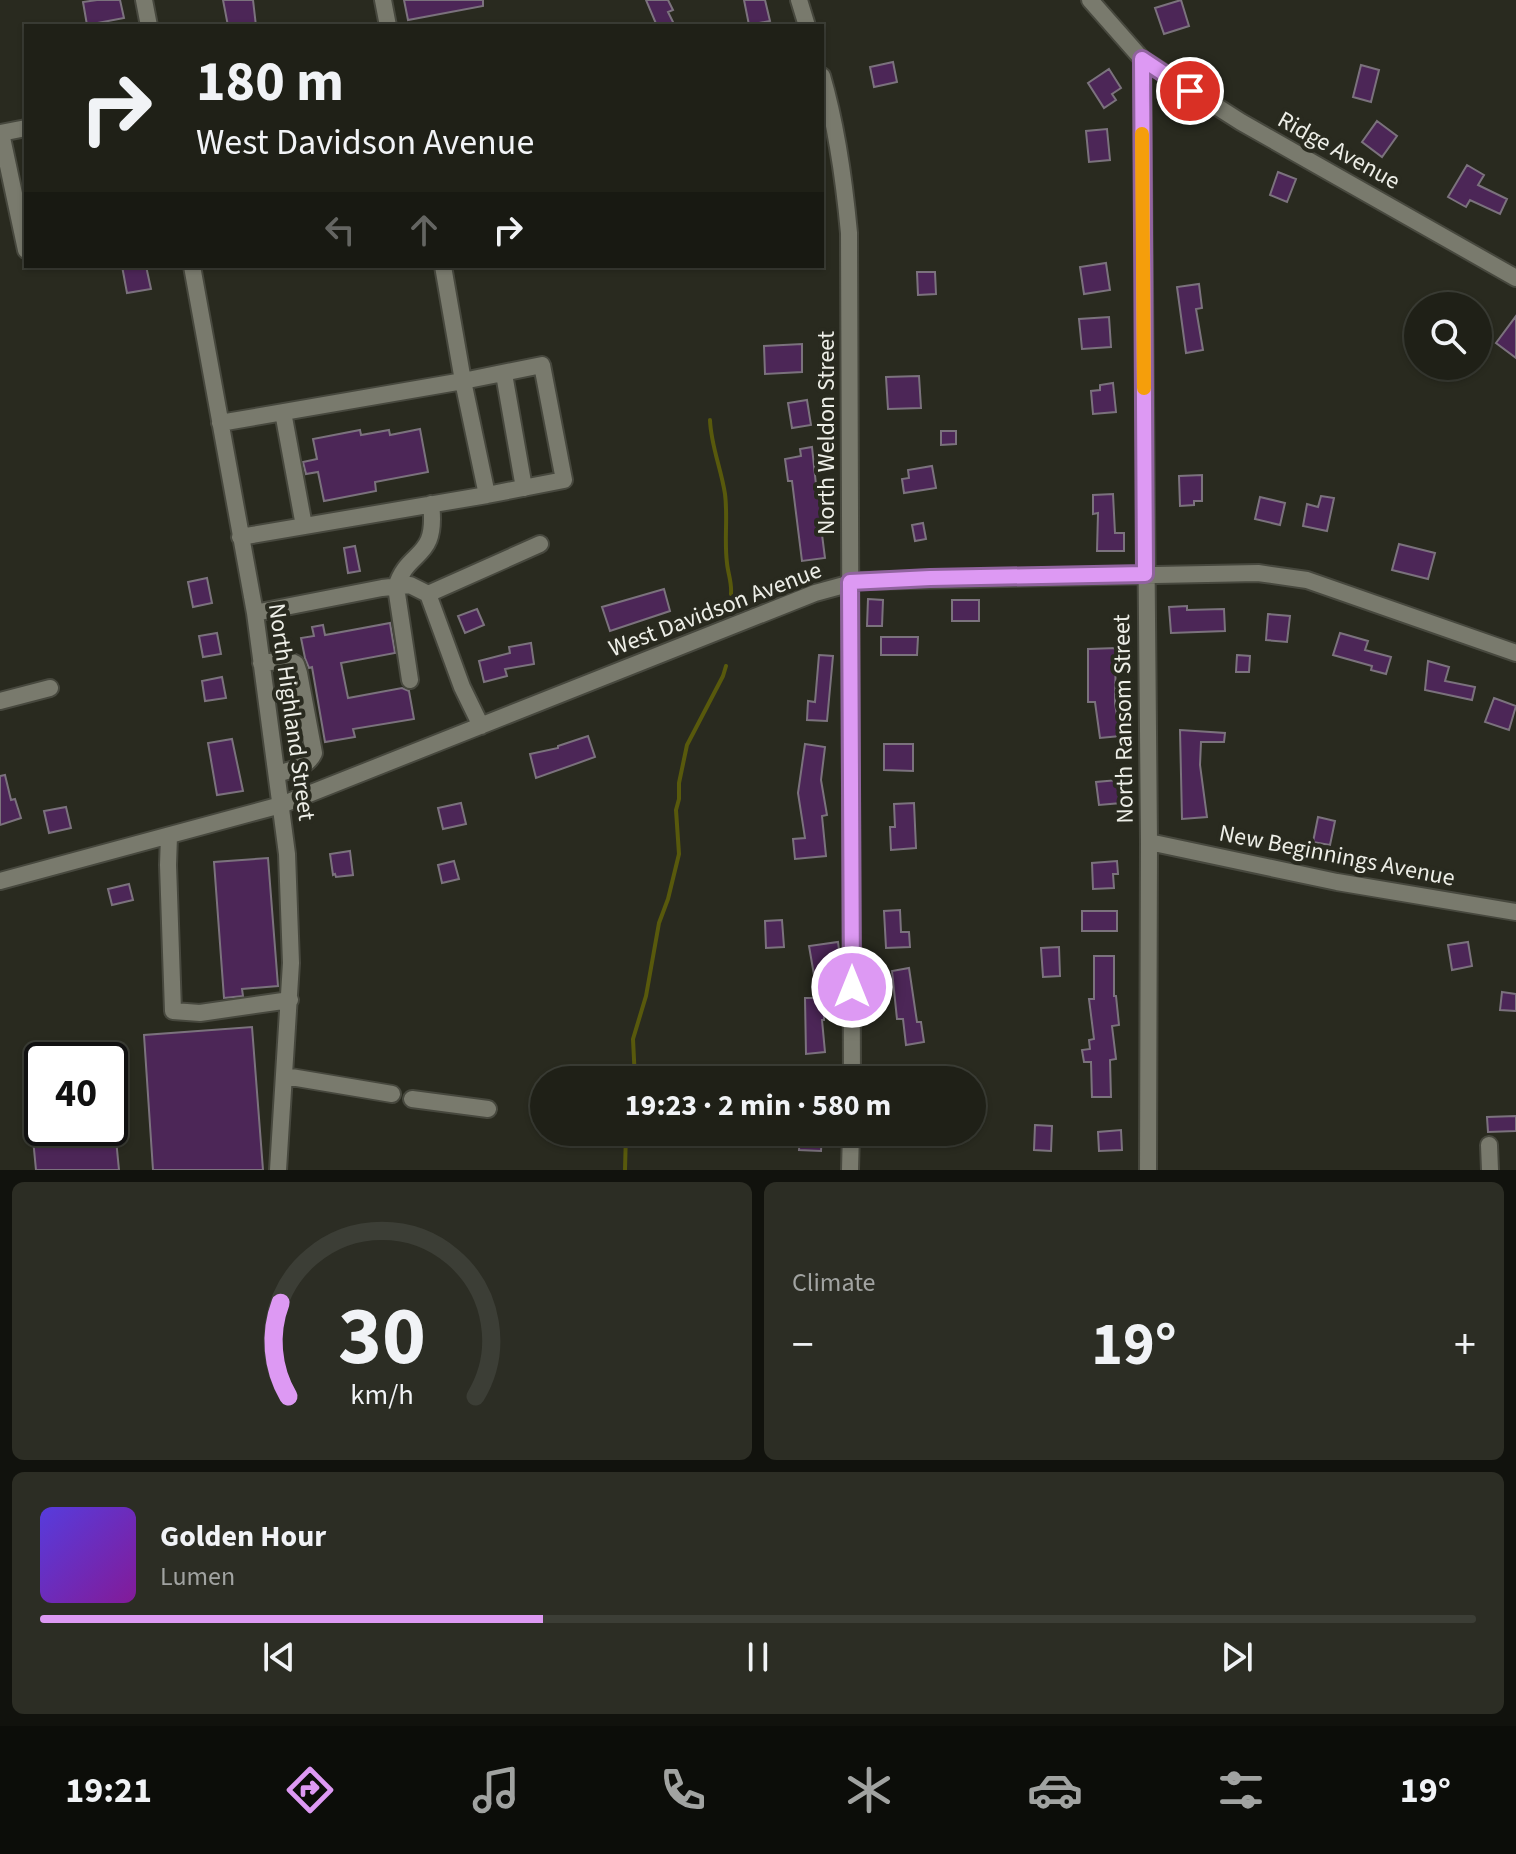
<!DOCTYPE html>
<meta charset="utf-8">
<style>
:root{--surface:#1f2017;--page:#2c2d24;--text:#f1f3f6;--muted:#a1a3a1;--line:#3c3e36;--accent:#dd99f3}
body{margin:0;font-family:"Source Sans 3",sans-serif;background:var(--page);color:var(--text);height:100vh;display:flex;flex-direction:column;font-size:30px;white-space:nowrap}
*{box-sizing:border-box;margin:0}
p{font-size:26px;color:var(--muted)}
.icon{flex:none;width:44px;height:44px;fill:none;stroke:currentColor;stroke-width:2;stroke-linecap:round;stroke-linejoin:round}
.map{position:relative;height:1170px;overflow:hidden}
.details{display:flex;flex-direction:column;gap:12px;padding:12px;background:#11120d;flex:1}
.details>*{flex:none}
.hud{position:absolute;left:24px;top:24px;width:800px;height:244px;border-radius:0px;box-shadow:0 2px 6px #0004,0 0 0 2px var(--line);background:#1f2017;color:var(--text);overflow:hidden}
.controls{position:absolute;left:1404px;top:292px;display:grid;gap:16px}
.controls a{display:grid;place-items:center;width:88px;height:88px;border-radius:50%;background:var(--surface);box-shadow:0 2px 6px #0004,0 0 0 2px var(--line);font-size:40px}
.speed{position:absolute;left:24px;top:1042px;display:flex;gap:16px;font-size:40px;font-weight:700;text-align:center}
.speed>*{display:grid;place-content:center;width:104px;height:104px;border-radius:50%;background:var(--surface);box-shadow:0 2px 6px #0004,0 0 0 2px var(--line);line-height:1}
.speed .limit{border:4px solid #111;border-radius:12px;background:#fff;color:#111}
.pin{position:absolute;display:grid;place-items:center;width:68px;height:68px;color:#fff;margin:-34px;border:4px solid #fff;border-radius:50%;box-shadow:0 2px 8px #0007}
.me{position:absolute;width:88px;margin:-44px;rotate:0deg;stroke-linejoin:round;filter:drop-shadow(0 0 6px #0008)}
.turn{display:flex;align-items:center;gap:28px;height:168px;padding:0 40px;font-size:36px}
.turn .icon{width:104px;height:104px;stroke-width:2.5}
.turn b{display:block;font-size:56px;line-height:68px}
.lanes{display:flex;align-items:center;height:76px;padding:0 40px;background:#0003;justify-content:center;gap:40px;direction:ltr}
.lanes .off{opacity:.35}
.big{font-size:60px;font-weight:700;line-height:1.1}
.details .tile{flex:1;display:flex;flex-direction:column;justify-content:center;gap:12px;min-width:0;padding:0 28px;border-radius:12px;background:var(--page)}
.details .dial{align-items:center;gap:0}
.dial svg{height:208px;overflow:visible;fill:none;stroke:var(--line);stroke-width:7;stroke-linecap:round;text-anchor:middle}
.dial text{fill:var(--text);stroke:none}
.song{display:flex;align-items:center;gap:24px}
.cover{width:96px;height:96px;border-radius:12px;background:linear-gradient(135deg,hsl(250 70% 55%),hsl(290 70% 35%))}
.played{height:8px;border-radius:4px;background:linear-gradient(90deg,var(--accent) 35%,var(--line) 35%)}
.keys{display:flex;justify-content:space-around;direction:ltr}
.heat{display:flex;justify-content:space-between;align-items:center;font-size:44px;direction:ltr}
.details .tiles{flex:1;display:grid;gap:12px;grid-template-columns:1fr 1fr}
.tile:last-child{grid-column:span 2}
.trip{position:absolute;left:530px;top:1066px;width:456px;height:80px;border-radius:40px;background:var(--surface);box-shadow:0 2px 6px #0004,0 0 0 2px var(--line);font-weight:700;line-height:80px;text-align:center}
.tabs{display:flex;height:128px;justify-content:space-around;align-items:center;background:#0c0d09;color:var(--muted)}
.tabs .icon{width:56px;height:56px}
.tabs .on{color:var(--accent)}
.tabs b{font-size:36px;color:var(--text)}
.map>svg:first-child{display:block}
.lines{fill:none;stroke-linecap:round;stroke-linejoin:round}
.stream{stroke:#58590c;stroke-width:4}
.building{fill:#4c2657;stroke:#7b727d;stroke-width:2}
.minor-casing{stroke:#47483e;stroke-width:20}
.minor{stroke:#797a6d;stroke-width:16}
.route-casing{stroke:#90639e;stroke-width:20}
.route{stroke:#dd99f3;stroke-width:14}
.slow{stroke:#f59e0b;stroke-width:14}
.labels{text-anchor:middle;stroke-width:8;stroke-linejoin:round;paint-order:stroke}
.street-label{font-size:24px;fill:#edeee7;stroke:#292a1f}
</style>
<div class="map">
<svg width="1516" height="1170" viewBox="0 0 1516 1170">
<rect width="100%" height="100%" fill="#292a1f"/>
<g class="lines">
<!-- stream -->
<path class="stream" d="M710 420C711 446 721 468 725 494 728 517 724 540 727 563 728 574 732 582 731 594
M635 1080 633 1039 646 996 659 923 668 899 679 854 676 810 679 799V783L687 745 723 676 726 666
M625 1170 626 1132"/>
</g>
<!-- building -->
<path class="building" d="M97 0H120L124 18 87 25 83 2Z
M223 0H253L256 26H228Z
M404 0H483V6L408 20Z
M646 0H668L673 10 668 12 675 26H657Z
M744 0H765L770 21 749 25Z
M1181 0 1189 26 1164 34 1155 8Z
M893 62 897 82 874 87 870 67Z
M1361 65 1379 70 1371 102 1353 97Z
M1109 69 1121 88 1112 94 1116 100 1104 108 1088 83Z
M1377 121 1397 136 1382 157 1362 142Z
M1107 129 1110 160 1089 162 1086 131Z
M1467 165 1484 175 1478 185 1507 199 1500 214 1470 200 1466 207 1448 197Z
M1278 172 1296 179 1287 202 1270 195Z
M1106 263 1110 290 1084 294 1080 267Z
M122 266H146L151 289 127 293Z
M917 272H935L936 294 918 295Z
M1199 284 1202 308 1196 309 1203 350 1186 353 1177 287Z
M1516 316V358L1496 343Z
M1109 317 1111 347 1082 349 1079 319Z
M802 344V372L765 374 764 346Z
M919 376 921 408 888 409 886 377Z
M1113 383 1116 412 1093 414 1091 391 1100 390V385Z
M807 400 811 425 792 428 788 403Z
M420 429 428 472 375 482 376 491 324 501 318 472 306 474 303 462 317 459 313 439 360 430 361 435 389 430 390 435Z
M941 431H956V444L941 445Z
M812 447 817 494H821L824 518 820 519 825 558 802 561 792 481H788L785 459 801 456 800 449Z
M932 466 936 488 904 493 902 479 909 478 908 470Z
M1202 475V501H1194V505L1180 506 1179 476Z
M1113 494 1115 533H1124V551H1097L1098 513 1093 514V495Z
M1321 496 1334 498 1327 531 1303 526 1307 504 1318 507Z
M1260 497 1285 503 1280 525 1255 519Z
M923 523 926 539 915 541 912 525Z
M1399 544 1435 553 1428 579 1392 570Z
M355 546 360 571 348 573 344 548Z
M207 578 212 603 193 607 188 582Z
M664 589 670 611 610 631 602 607Z
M868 599 883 600 882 626H867Z
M952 600H979V621H952Z
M1187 606V610L1224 609 1225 631 1171 633 1169 607Z
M477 609 484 625 465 633 458 616Z
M1268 614 1290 616 1287 642 1266 640Z
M390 623 395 653 341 663 348 698 402 688 409 691 414 719 353 729 355 737 325 742 312 667 309 668 305 658 301 638 314 636 312 627 323 625 325 635Z
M217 633 221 654 203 657 199 636Z
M1340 633 1368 641 1365 650 1391 657 1386 674 1371 670 1372 666 1333 655Z
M881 637H918L917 655H881Z
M531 643 534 664 505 669 507 676 484 682 479 661 510 653 509 647Z
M1116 648 1115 703 1120 736 1100 738 1095 702H1088V649Z
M819 655 833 656 827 721 807 720 808 701 815 702Z
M1237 655 1250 656 1249 672H1236Z
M1428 661 1449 667 1445 681 1475 687 1472 700 1425 690Z
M222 677 226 698 205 701 202 681Z
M1494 698 1516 706 1509 730 1485 722Z
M1180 730 1225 733 1224 742H1201L1200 765 1207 817 1182 819Z
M588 736 595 757 536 778 530 754 558 748V746Z
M232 739 243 791 217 795 208 743Z
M805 744 825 747 821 780 827 815 822 816 826 856 795 859 793 839 805 838 798 793Z
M884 744H913V771L884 770Z
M5 775 11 800 15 799 21 818 0 825V776Z
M1118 780 1121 803 1099 805 1096 782Z
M461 803 466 824 443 829 438 808Z
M914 803 916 848 891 850 890 827H895L894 804Z
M66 807 71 828 49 833 44 811Z
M1318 817 1335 821 1330 845 1313 842Z
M350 851 353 875 336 877 335 874 333 875 330 854Z
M268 858 278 986 242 989 243 996 224 998 214 862Z
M454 861 459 879 442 883 438 865Z
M1117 861 1118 874H1113L1114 888 1093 889 1092 863Z
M129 884 133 900 112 905 108 889Z
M900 910 901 932H909L910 947 886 948 884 911Z
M1082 911H1117V931H1082Z
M782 920 784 947 766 948 765 921Z
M838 942 841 965 828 967 830 977 825 978 824 1020H822L825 1052 806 1054 805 998H818L809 946Z
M1468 942 1472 966 1452 970 1448 945Z
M1059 947 1060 976 1043 977 1041 948Z
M1094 956H1114V996H1116L1119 1025 1112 1026 1116 1059 1110 1060 1111 1097H1092L1091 1062H1084L1082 1050 1090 1049 1089 1040 1094 1039 1089 999H1094Z
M909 968 917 1022H921L924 1042 906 1045 903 1019H897L892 971Z
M1502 992 1516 994V1011L1500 1010Z
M252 1027 263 1170H153L144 1035Z
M42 1096V1128L115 1129 119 1170H36L29 1097Z
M1516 1116V1131L1488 1132 1487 1117Z
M1035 1125 1052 1126 1051 1151 1034 1150Z
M1121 1130 1122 1150 1099 1151 1098 1132Z
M894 1132H928V1143L894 1141Z
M800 1134 822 1135 821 1151 799 1150Z"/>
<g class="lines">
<!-- minor casing -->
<g class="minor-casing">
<path id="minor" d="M144 0 149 26
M383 0 388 26
M799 0 807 26
M1090 0 1142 59 1149 842 1148 1170
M1142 59 1241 122 1516 278
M822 76C837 127 844 179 849 233L852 1080
M26 128 1 133 26 250
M192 266 255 613 287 854 291 963 278 1170
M443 266 463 381 542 365 564 480 487 495
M504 374 524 488
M283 412 304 526
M220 423 463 381 487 495 240 537
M428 594 540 544
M255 613 382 588 410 585 428 594 462 687 481 726
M261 663 288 660 296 664 299 673 314 753C307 768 292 769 277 774
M410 680 396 587C408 548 438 561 431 504
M0 701 50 688
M169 836 168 865 173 1011 200 1013 290 1000
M1149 842 1337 882 1516 912
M0 881 281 805 815 593 859 581 1258 573 1307 580 1516 653
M285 1076 392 1094
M412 1099 488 1109
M1489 1145 1490 1170
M850 1170 851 1132"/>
</g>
<!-- minor -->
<use href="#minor" class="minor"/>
</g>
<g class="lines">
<!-- route casing -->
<g class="route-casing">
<path id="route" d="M852 987 850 582 930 578 1145 574 1142 59 1190 91"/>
</g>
<!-- route -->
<use href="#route" class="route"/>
<!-- slow -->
<path class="slow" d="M1142 134 1144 388"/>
</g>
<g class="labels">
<!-- street labels -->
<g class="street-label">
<text transform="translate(1339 150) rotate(29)" y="8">Ridge Avenue</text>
<text transform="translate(826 433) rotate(-90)" y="8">North Weldon Street</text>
<text transform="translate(715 609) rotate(-21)" y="8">West Davidson Avenue</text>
<text transform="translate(292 712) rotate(82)" y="8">North Highland Street</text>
<text transform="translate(1123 719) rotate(-91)" y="8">North Ransom Street</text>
<text transform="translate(1337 855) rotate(11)" y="8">New Beginnings Avenue</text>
</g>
</g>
</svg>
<div class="controls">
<a><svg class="icon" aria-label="search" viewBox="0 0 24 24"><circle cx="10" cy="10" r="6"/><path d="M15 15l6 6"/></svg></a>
</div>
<div class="speed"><div class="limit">40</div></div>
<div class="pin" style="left:1190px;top:91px;background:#d93025"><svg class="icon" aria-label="arrive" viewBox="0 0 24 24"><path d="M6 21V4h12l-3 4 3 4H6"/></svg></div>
<svg class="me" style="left:852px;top:987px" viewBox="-20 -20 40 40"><circle r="17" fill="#dd99f3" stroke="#fff" stroke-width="3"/><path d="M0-11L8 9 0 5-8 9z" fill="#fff"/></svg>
<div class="trip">19:23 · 2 min · 580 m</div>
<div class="hud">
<div class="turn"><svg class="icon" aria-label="right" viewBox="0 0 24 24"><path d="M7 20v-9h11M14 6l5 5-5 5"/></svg><div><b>180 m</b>West Davidson Avenue</div></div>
<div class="lanes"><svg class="icon off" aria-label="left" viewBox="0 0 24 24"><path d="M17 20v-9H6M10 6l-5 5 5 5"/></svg><svg class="icon off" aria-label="ahead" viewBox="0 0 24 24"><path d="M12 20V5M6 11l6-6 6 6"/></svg><svg class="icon" aria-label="right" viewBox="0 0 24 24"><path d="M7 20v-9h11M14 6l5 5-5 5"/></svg></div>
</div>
</div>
<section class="details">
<div class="tiles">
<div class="tile dial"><svg viewBox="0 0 100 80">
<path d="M14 69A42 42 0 1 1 86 69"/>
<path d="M14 69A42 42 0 0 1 11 33" stroke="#dd99f3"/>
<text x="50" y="56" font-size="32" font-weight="700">30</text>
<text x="50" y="72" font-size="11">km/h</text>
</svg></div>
<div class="tile"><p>Climate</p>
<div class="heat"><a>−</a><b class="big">19°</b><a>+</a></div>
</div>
<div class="tile">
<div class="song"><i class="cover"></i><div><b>Golden Hour</b><p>Lumen</p></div></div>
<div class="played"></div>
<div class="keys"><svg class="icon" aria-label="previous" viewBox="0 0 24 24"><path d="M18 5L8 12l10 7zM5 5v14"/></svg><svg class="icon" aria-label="pause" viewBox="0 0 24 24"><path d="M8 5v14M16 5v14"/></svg><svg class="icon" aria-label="next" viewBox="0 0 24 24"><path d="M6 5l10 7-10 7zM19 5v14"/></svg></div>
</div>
</div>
</section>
<nav class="tabs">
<b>19:21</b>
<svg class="icon on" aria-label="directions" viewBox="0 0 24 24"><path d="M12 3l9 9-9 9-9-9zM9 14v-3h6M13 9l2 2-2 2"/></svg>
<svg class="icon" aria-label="music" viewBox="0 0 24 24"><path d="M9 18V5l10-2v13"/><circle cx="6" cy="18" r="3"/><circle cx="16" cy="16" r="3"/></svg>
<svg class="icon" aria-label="phone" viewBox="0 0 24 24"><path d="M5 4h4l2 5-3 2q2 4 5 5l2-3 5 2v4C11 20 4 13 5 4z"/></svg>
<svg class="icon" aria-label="climate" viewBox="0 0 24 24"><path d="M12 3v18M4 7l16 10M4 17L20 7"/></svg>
<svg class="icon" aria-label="car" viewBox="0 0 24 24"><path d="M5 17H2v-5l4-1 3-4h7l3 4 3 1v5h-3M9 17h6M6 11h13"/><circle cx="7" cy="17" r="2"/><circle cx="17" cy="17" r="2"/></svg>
<svg class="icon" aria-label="filters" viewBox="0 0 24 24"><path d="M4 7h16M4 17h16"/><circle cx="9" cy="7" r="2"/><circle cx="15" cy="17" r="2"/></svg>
<b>19°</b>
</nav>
